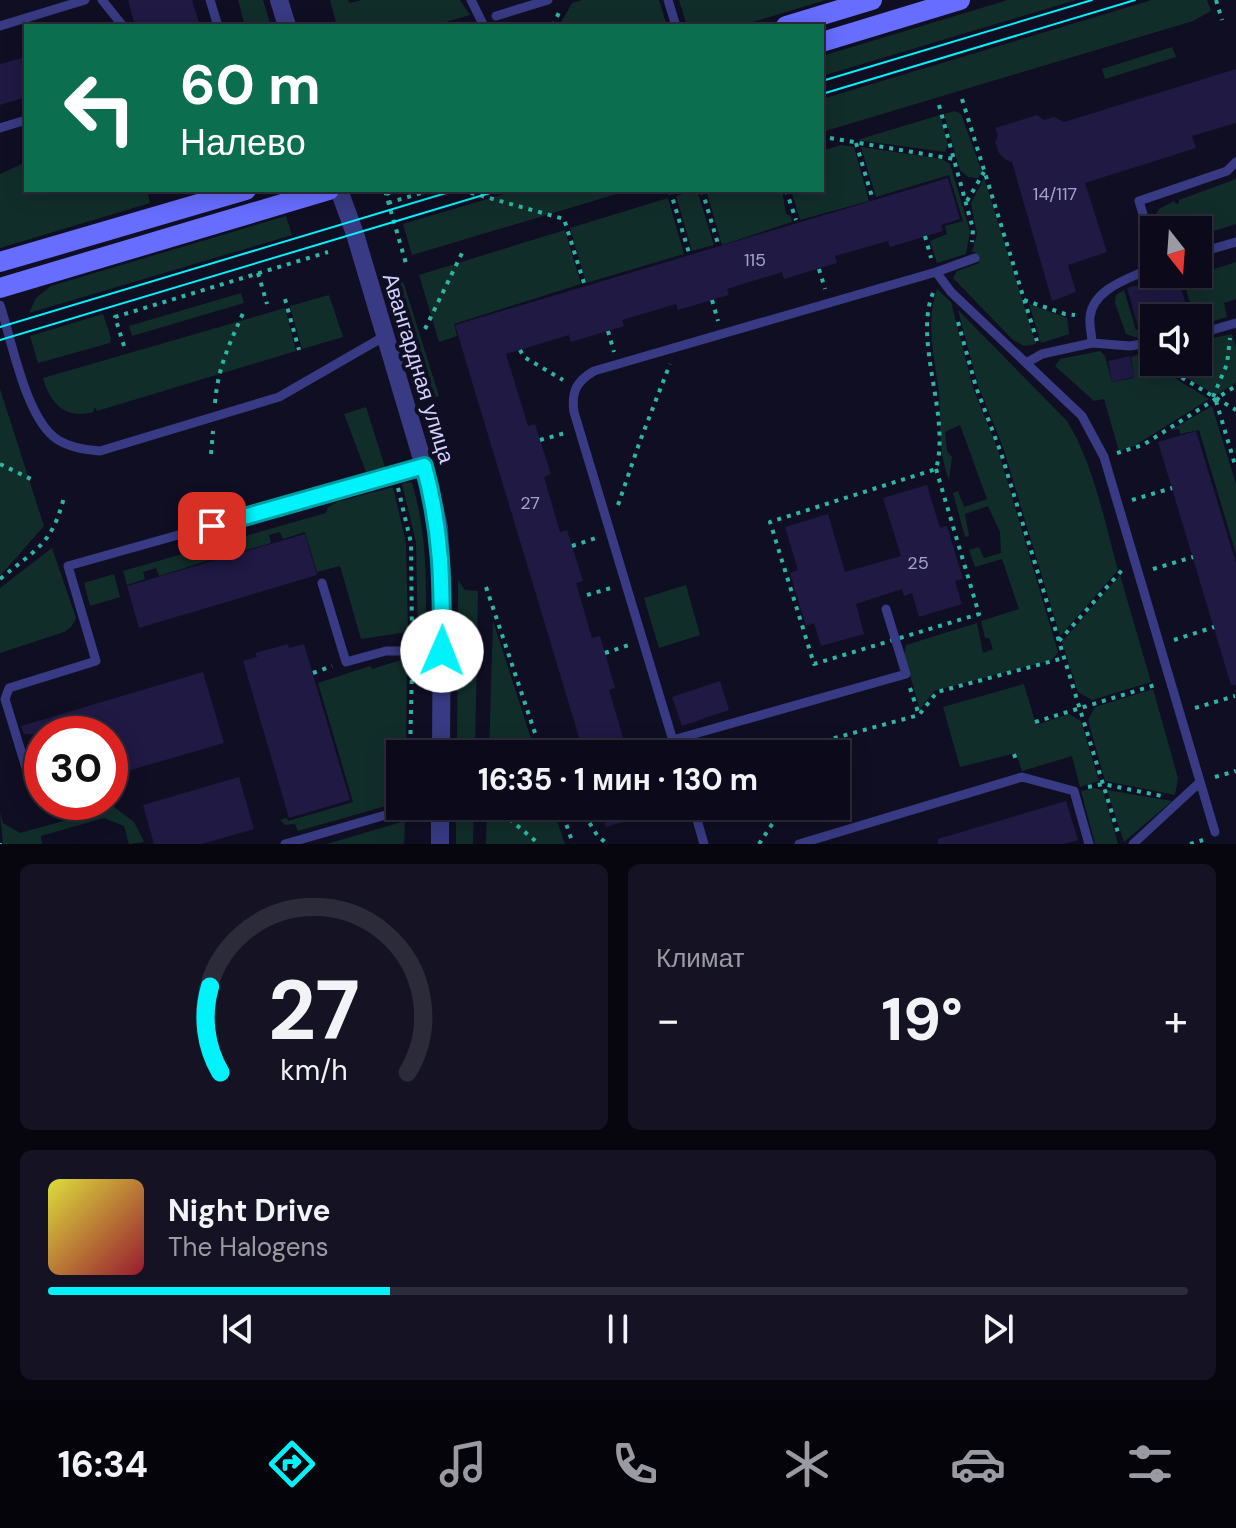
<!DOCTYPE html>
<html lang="ru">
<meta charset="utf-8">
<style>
:root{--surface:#0c0a1a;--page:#151323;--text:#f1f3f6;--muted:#9a9aa2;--line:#2c2b39;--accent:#00f3fb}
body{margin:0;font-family:"DM Sans",sans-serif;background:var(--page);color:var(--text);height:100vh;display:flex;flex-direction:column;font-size:30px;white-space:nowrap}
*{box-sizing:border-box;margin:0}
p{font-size:26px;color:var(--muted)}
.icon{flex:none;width:44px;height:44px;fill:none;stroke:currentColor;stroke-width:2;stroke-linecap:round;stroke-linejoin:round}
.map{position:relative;height:844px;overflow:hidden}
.details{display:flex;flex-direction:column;gap:20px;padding:20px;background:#07060e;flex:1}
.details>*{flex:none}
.hud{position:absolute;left:24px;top:24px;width:800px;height:168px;border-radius:0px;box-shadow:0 4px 20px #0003,0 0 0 2px var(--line);background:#0b6e4f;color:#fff;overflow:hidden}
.needle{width:52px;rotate:163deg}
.tools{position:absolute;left:1140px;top:216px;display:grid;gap:16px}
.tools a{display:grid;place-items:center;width:72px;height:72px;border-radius:0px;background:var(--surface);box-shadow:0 4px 20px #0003,0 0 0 2px var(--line);font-size:40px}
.speed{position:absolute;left:24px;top:716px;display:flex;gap:16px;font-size:40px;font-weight:700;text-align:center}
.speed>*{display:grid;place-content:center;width:104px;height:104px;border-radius:50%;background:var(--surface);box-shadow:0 4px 20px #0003,0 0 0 2px var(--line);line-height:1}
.speed .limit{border:12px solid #d22;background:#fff;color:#111}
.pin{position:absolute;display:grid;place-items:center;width:68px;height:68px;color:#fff;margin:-34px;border-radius:16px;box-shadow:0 4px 12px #0006}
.me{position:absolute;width:88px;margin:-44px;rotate:1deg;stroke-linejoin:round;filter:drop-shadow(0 0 6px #0008)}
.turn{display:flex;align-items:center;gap:28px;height:168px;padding:0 24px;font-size:36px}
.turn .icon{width:104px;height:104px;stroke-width:2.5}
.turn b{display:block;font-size:56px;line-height:68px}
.big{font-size:60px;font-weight:700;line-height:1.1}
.details .card{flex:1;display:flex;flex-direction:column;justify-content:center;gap:12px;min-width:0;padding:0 28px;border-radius:12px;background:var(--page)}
.details .dial{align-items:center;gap:0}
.dial svg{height:208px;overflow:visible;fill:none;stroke:var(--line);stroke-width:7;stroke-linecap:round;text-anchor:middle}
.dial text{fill:var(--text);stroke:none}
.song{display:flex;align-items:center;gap:24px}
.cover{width:96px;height:96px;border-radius:12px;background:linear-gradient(135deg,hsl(60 70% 55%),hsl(350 70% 35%))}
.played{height:8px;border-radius:4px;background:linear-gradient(90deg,var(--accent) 30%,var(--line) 30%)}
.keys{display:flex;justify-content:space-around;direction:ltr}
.heat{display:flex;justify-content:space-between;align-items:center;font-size:44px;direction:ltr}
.details .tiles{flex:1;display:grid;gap:20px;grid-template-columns:1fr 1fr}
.card:last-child{grid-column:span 2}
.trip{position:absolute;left:386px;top:740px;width:464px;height:80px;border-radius:0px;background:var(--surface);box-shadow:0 4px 20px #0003,0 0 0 2px var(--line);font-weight:700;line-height:80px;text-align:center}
.tab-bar{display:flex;height:128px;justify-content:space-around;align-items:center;background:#05040a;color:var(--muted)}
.tab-bar .icon{width:56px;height:56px}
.tab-bar .active{color:var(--accent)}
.tab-bar b{font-size:36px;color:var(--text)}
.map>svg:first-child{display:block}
.green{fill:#112d2a}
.building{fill:#1f1944}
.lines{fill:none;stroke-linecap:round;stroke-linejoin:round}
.path{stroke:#2db6a4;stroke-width:4;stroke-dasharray:4 6;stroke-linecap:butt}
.service{stroke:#383a83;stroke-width:9}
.minor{stroke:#383a83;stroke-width:18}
.secondary{stroke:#676dff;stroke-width:20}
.tram{stroke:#00f3fb;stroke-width:2}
.route-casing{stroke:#009ea3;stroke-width:20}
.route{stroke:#00f3fb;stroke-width:14}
.labels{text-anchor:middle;stroke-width:8;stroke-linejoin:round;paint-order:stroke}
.number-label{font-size:18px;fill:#a5a2d0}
.street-label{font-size:22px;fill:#d2d0ff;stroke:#100e23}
</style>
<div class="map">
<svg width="1236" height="844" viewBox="0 0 1236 844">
<rect width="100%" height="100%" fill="#100e23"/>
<!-- green -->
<path class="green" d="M238 0H263L271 26H245Z
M330 0H348L350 3 361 0H460L470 15 432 26H337Z
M582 0H659L667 26H559L572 3Z
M679 0H826L740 26H687Z
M1008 0H1076L822 76V56Z
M1152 0H1207L1211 11 1193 21 822 132V99Z
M1172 47 1176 57 1105 79 1102 69Z
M955 111 961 114 982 172 978 178 968 177 960 170 944 114Z
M940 115 948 145 945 152 857 140Z
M841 145 854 147 869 201 800 220 791 190H822V151Z
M861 147 942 159 950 164 970 231 966 254 937 263 930 241 947 234 945 226 963 221 949 175 876 197Z
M26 162V190H147L150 203 0 248V174Z
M984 178 1036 344 1024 346 1013 340 953 278 957 271 979 263 975 252H972L977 234 971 203Z
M1236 179V224L1198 236V230H1158L1155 216 1159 209 1174 201 1176 204 1179 203V200Z
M518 190H630L412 255 403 224Z
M697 190 714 245 692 251 676 196Z
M706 190H782L786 214 791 216 792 222 722 245Z
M668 198 684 254 586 283 570 228Z
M286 216 292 235 29 313 36 298 51 286Z
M565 230 581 284 454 324 457 336 439 342 419 275Z
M1236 262V299L1224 303 1227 317 1198 326V318H1179L1193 314 1183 279Z
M402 278 439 396 422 402 417 386V367L389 282Z
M937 289 951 302 973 388 998 450 1058 652 1052 660 934 691 920 709 904 655 906 645 977 623 983 653 993 649 989 638H985L981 621 1019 609 1002 559 975 567 969 550 979 547 984 558 1001 553 1000 532 988 506 965 514 969 536 965 537 953 493 958 491 964 507 987 499 960 425 945 432 947 451 952 457 949 480C937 447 942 427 939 394 935 358 925 324 937 289Z
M1124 290 1136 330 1154 325V336L1138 338 1126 334 1115 303 1116 295Z
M241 293 244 303 132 336 129 326Z
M329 295 343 337 302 349 290 306Z
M1029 304 1067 318 1069 334 1041 343Z
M285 308 296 351 97 411 95 407 93 412C65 420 50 403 43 378Z
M958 310 1067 421C1094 465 1104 520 1118 570L1060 636 1003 447 978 385Z
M103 314 111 338 110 343 38 363 30 336Z
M1232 334 1236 347V383L1216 395 1160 362H1198V341Z
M1100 351 1105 356 1112 382 1134 378 1131 357 1137 355 1209 399 1134 446 1119 451 1104 399 1094 401 1055 366 1060 359Z
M0 389 44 526 0 576Z
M1212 406 1236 484V554L1199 430 1180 434 1179 429 1169 431Z
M366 407 385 467 366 472 344 414Z
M410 482 412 483C428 535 426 587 426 641L418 640 416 542 402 484Z
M393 487 406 543 408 632 361 639 340 566 317 572 305 532 283 539 280 532 269 535 271 543 226 556 223 548 211 551 213 559 159 576 156 568 143 572 145 579 127 585 123 571 326 513 328 507 337 502Z
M52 548 76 618C73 625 71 628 64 632L0 653V588Z
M114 574 120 597 90 606 84 583Z
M1120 575 1151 682 1092 700 1078 692 1062 642Z
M458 580 465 590 478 591 475 754H457Z
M686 585 700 635 659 648 644 598Z
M493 621 536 754H489Z
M401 660 407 663 406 754H400V802L298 831 295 824 285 825 280 820 287 818 288 821 353 802 318 683 370 666 372 669Z
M1024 684 1036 725 1069 714 1081 721 1099 781 1080 787 1072 756 1022 771 1016 753 960 767 943 707Z
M1153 689 1178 778 1175 795 1105 781 1088 720 1095 707Z
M1095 788 1103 791 1118 844H1095L1081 791Z
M1107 790 1172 801 1124 842Z
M456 806H474L473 844H456Z
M487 806H552L565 844H486Z
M114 807 134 822 144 842 129 844 124 826 104 818 41 836 42 844H3L0 812 3 823 20 833Z
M405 821 404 844H327Z"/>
<!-- building -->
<path class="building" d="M128 0H192L200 26H135Z
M26 57V97L0 105V64Z
M1236 69V123L1192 136 1196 148 1085 183 1107 252 1068 265 1076 292 1052 301 1012 162 1006 160 999 153 995 142 998 136 995 128 1037 115 1044 120 1054 117 1064 122Z
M948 178 960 219 941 225 943 231 890 247 888 241 835 256 837 263 784 279 782 272 727 289 729 295 678 310 676 304 622 320 624 326 571 342 569 335 506 354 528 426 535 424 540 440 551 474 544 477 560 532 567 530 572 546 583 581 576 583 592 638 600 636 615 688 609 690 628 754H584L455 325Z
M1177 274 1188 312 1168 318H1154V322L1138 327 1127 288Z
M1130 356 1134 377 1112 382 1108 361Z
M1196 431 1236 563V685H1231L1158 442Z
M927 485 940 528 947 526 963 579 955 581 962 604 919 617 912 593 904 596 902 589 856 604 864 634 821 646 814 623 806 626 790 573 798 570 785 527 828 514 845 572 901 556 883 498Z
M305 534 317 575 139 628 127 586Z
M288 644 289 648 304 644 350 800 289 818 243 661 257 657 255 653Z
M203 672 224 743 110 776V734H24L21 726Z
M720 681 729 710 682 726 672 697Z
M239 777 254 829 202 844H154L143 805Z
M1066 801 1078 840 1064 844H938V839Z
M599 806H659L660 811 606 827Z"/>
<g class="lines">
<!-- path -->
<path class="path" d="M1216 0 1222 20
M553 26 560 10
M962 99 1037 341
M939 105 973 229 972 242
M830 138 954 159
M856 143 872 197
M461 190 564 219 584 283
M670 190 689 253
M702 190 718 244
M786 190 796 220
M385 191 407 267
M386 194 398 190
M967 201 984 172
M388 203 431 190
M925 236 931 258
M819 269 825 289
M258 273 267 304
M933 293C913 341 951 416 936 469
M285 299 299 350
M712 300 718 321
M1024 300 1065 314 1075 315
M958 322 976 387 1001 453 1119 836
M425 329 464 249
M608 331 614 352
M124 346 115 317 328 252
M520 350 524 357 563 380
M1156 362 1236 410
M1213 397 1227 364 1230 338
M1216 401 1236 468
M215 403C218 366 230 343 244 311
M540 440 565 433
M1117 453 1143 445 1236 386
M211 454 213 431
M0 464 35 481
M936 469 979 614 814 664 770 522Z
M398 488 411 543 412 638
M1132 500 1172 488
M618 505 640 441 670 364
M572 546 596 538
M1153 569 1193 557
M0 579C36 549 52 545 64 497
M486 587 542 754
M587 595 611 588
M1174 640 1214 627
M1059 641 1123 569
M605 653 629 645
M313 673 332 666
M910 688 919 715
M1195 708 1235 696
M1035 722 1155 685
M726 740 743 754
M410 754 412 667
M651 754 661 751
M776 754 919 715 937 692 1064 658
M819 754 826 743
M1014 754 1017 763
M1215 777 1236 771
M1088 787 1103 784 1162 796
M494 806 539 844
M560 806 573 844
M579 806 597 835 607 844
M650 811 666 806
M0 843V844
M759 844 784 806
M1190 844 1203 840"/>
<!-- service -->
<path class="service" d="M102 0 123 26
M210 0 218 26
M471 0 484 26
M668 0 676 26
M496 16 548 0
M0 26 85 0
M0 128 26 120
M1154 250 1139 201 1227 171 1236 162
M1198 253 1236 242
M936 272 975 258
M0 305C12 341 26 420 58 440 71 448 85 450 100 451L279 397 385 336
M1198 334 1236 323
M1092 343C1092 335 1089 325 1090 317 1093 288 1131 278 1154 267
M1026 363 1042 354 1092 343 1130 346 1154 342
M322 583 346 662 386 651H442
M673 740 906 674 886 609
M677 754 574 412C571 391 577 381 594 371L936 272 951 292 1082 416 1104 457 1215 832
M34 794 5 699 9 688 96 661 68 566 424 466
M693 806 704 844
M285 844 410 808H440
M799 844 1022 777 1074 791 1089 844
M1133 844 1200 782"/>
<!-- minor -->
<path class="minor" d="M279 0 287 26
M339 190 355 234 424 466 439 527 442 579 441 754
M440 844V806"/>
<!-- secondary -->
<path class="secondary" d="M786 26 872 0
M822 42 960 0
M0 262 246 190
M0 288 329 190"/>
<!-- tram -->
<path class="tram" d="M822 81 1092 0
M822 94 1135 0
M0 327 456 190
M0 340 500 190"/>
</g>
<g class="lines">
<!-- route casing -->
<g class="route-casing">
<path id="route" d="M212 526 424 466C442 532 442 583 442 651"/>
</g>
<!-- route -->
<use href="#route" class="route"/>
</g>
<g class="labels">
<!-- number labels -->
<g class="number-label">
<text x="1055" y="200">14/117</text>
<text x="755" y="266">115</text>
<text x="530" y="509">27</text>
<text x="918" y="569">25</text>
</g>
<!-- street labels -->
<g class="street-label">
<text transform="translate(419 368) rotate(73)" y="8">Авангардная улица</text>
</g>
</g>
</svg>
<div class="tools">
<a><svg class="needle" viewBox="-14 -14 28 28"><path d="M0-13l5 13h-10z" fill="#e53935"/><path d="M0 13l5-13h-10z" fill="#9a9aa2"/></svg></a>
<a><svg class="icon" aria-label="sound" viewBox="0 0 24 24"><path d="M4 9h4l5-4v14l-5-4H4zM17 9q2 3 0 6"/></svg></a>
</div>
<div class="speed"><div class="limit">30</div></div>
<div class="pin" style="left:212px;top:526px;background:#d93025"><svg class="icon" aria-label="arrive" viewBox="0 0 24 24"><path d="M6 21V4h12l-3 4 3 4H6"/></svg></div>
<svg class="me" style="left:442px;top:651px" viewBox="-20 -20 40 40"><circle r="19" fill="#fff"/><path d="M0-13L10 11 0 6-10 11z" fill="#00f3fb"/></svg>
<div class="trip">16:35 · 1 мин · 130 m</div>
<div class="hud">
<div class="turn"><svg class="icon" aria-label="left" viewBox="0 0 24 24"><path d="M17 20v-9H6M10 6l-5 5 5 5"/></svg><div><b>60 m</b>Налево</div></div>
</div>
</div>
<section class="details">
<div class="tiles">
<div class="card dial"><svg viewBox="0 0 100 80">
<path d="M14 69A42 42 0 1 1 86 69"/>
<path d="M14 69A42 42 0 0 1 10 36" stroke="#00f3fb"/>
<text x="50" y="56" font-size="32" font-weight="700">27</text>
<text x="50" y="72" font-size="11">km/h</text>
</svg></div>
<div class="card"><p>Климат</p>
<div class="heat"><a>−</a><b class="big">19°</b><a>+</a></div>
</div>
<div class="card">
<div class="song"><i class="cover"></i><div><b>Night Drive</b><p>The Halogens</p></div></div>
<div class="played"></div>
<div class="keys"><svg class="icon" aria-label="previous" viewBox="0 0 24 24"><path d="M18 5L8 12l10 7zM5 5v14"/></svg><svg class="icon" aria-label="pause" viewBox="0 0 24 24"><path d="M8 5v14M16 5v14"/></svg><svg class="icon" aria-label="next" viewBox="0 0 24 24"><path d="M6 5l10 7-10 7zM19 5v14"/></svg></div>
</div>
</div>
</section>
<nav class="tab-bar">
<b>16:34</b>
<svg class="icon active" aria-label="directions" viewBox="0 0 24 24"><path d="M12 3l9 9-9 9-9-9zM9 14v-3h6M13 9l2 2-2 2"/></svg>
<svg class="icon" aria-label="music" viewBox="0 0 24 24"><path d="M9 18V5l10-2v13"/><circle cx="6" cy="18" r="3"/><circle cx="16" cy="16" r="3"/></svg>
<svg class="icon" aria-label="phone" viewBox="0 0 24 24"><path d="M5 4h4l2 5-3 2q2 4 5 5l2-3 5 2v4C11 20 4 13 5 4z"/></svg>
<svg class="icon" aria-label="climate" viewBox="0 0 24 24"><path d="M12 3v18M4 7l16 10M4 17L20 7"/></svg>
<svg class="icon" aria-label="car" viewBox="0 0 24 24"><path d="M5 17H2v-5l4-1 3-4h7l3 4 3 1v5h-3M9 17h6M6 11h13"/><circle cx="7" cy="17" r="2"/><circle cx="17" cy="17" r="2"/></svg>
<svg class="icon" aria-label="filters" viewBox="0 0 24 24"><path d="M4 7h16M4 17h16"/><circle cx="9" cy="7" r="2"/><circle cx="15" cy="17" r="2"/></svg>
</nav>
